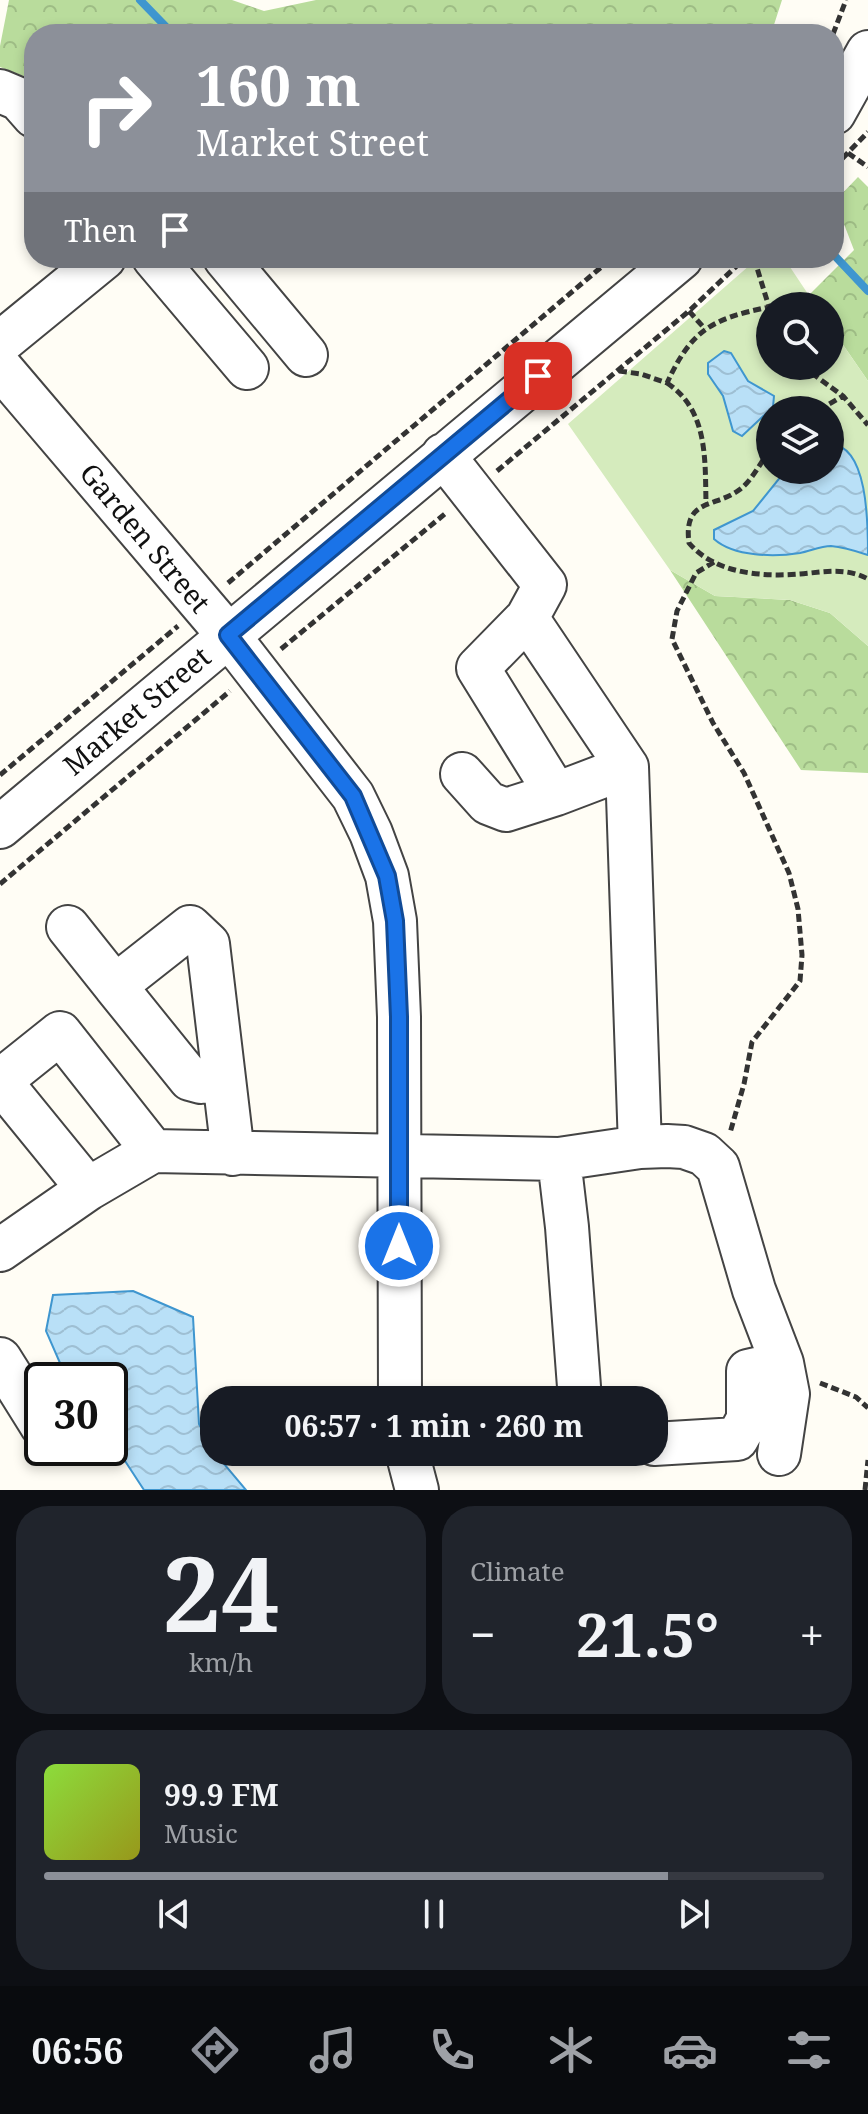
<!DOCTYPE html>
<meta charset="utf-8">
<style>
:root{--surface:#171b24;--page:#20242c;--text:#f1f3f6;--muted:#9ea1a6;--line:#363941;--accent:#8c9099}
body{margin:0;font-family:"Noto Serif",serif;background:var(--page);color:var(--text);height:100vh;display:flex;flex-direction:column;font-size:30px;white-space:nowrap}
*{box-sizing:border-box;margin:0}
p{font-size:26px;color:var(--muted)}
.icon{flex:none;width:44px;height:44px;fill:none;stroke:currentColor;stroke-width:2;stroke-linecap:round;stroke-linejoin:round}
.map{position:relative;height:1490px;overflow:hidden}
.details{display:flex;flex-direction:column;gap:16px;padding:16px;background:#0d0f14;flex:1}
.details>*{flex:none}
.guide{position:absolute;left:24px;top:24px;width:820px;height:244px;border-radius:32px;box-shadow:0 4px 12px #0003;background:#8c9099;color:#fff;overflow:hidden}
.buttons{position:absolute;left:756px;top:292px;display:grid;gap:16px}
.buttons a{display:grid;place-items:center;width:88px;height:88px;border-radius:50%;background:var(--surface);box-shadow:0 4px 12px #0003;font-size:40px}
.speed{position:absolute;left:24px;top:1362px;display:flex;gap:16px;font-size:40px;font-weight:700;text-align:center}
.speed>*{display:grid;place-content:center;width:104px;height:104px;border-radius:50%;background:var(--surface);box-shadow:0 4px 12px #0003;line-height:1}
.speed .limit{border:4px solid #111;border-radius:12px;background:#fff;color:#111}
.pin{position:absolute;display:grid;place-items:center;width:68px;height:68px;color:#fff;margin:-34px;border-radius:16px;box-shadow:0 4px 12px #0006}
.me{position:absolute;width:88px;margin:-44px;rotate:0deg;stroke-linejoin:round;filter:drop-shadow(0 0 6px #0008)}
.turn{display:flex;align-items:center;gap:28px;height:168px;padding:0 40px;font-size:36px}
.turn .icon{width:104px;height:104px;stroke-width:2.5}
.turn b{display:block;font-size:56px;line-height:68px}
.then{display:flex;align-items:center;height:76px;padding:0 40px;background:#0003;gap:16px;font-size:30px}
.big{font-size:60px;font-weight:700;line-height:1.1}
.details .widget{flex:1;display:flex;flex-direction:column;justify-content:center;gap:12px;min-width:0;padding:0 28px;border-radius:32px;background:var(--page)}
.details .dial{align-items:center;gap:0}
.dial b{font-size:104px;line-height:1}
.song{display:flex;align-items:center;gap:24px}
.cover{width:96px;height:96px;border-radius:12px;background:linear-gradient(135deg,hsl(90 70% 55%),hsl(60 70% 35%))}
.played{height:8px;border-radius:4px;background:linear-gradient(90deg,var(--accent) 80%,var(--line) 80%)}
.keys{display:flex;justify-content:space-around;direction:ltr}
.heat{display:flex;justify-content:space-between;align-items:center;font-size:44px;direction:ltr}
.details .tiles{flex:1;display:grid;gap:16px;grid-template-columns:1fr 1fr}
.widget:last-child{grid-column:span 2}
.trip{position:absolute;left:200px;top:1386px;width:468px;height:80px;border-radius:32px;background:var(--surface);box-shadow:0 4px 12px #0003;font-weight:700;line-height:80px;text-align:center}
.tab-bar{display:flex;height:128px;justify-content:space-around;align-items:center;background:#090b0e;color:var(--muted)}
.tab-bar .icon{width:56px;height:56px}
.tab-bar .on{color:var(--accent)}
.tab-bar b{font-size:36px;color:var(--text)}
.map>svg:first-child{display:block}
.forest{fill:url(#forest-crowns)}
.park{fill:#d5ebbd;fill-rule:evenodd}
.water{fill:url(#water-waves);stroke:#3f96cf;stroke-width:2}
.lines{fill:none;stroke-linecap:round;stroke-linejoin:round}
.stream{stroke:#3f96cf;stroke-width:8}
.minor-casing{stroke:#444;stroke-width:46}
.path{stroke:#333;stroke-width:5;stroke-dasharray:8 4;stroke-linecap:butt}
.minor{stroke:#fff;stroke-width:42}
.route-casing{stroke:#114b97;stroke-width:20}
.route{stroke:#1a73e8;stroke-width:14}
.labels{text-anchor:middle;stroke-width:8;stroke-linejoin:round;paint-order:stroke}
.street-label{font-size:28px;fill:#111;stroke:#fff}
</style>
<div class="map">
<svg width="868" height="1490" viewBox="0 0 868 1490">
<defs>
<pattern id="forest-crowns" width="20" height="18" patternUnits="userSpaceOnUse" patternTransform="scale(2)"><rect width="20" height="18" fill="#b9dc9c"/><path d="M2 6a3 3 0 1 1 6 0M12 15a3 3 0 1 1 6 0" fill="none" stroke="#9ebc85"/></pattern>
<pattern id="water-waves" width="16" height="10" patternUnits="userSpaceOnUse" patternTransform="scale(2)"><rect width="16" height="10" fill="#b9e0f7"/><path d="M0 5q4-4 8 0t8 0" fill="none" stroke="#9ebfd3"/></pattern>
</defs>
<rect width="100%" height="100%" fill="#fffdf5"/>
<!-- forest -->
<path class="forest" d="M9 0H232L264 11 316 0H782L771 34H34V80L0 67V46Z
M858 177 868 187V381L830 326V306H816L809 295 854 250 835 201Z
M670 570 715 596 790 600 830 613 868 646V773L801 770Z"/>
<!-- park -->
<path class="park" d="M758 258H784L816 306H770V366H830V326L868 381V646L830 613 790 600 715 596 670 570 568 424ZM770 410H830V470H770Z"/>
<!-- water -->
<path class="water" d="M724 351 731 353 748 381 774 396 773 407 742 436 733 431 723 396 708 374V363Z
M830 444C868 445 868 523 868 555 856 551 844 547 831 546 821 546 810 551 800 553 775 557 734 557 714 539V530L753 511 786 470H830Z
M133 1291 193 1317 199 1424 214 1452 246 1490H144L110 1438V1380H71L60 1363 46 1331 53 1295Z"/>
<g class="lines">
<!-- stream -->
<path class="stream" d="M140 0 172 33 177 34
M834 255 868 291"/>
<!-- minor casing -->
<g class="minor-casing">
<path id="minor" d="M0 91 19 99 34 116
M834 113 868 52
M154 258 247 368
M225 258 306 355
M0 343 104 258
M0 367 228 635 353 796 371 833 387 876 395 921 399 1017 400 1400
M443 455 545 585 527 618 627 767 640 1147
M527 618 478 668 556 794 627 767
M462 774 488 803 506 810 556 794
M0 827 681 258
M68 927 115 986
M223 1070 201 1082 190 1079 115 986 190 927 208 944 233 1154
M559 1159 567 1227 580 1400
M88 1189 0 1081 60 1033 153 1151
M0 1250 88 1189 153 1151 559 1159 640 1147 667 1146 684 1147 704 1154 718 1167 754 1290 782 1363 748 1371V1419L737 1439 654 1444
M0 1359 42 1426
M407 1452 417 1490
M779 1454 788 1394 782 1363"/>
</g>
<!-- path -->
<path class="path" d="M833 34 846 0
M848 153 868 167
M834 167 868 132
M754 258 769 307
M689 311 705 329
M802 366 843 396 868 425
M619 371 641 374 667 383C692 329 712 319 769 307
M667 383C708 410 705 459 706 503
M819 410 843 396
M770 450C760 463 752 481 739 490 715 508 683 498 689 543 715 574 763 577 800 574 824 572 846 567 868 579
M497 471 689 311 745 258
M714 562 696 573 677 611 672 639 713 723 744 773 789 873 798 909 802 955 800 981 752 1042 744 1084 730 1133
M228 583 612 258
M281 649 446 513
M0 775 178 626
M0 884 230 691
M820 1383 856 1397 868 1408
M865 1490 868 1460"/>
<!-- minor -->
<use href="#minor" class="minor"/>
</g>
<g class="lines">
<!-- route casing -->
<g class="route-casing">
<path id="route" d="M399 1246V1017L395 921 387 876 353 796 228 635 538 376"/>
</g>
<!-- route -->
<use href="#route" class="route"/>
</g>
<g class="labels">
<!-- street labels -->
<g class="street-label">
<text transform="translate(145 538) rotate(50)" y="10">Garden Street</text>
<text transform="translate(137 711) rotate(-40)" y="10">Market Street</text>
</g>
</g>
</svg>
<div class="buttons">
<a><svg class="icon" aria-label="search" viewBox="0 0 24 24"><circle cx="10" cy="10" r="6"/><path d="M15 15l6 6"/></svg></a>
<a><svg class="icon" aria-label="layers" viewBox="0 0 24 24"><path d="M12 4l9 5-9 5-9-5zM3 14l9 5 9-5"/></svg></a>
</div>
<div class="speed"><div class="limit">30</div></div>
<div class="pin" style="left:538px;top:376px;background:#d93025"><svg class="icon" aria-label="arrive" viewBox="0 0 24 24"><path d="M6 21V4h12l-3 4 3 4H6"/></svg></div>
<svg class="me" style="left:399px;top:1246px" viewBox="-20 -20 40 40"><circle r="17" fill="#1a73e8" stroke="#fff" stroke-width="3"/><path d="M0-11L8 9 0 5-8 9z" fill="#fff"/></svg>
<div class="trip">06:57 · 1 min · 260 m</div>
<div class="guide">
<div class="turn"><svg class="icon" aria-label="right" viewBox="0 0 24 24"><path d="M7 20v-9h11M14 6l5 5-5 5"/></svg><div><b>160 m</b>Market Street</div></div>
<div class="then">Then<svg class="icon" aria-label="arrive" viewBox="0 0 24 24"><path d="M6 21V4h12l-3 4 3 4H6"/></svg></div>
</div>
</div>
<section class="details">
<div class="tiles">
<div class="widget dial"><b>24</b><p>km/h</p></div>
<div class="widget"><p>Climate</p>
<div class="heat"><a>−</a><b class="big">21.5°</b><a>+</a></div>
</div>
<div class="widget">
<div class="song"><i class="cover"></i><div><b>99.9 FM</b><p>Music</p></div></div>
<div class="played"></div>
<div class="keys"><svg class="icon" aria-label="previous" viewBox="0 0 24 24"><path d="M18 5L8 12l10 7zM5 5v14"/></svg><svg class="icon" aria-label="pause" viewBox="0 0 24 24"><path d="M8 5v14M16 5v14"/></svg><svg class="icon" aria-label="next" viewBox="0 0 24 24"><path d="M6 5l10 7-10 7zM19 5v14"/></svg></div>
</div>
</div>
</section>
<nav class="tab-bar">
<b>06:56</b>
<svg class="icon on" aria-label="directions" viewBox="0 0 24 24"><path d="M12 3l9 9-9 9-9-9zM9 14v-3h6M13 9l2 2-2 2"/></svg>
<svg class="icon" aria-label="music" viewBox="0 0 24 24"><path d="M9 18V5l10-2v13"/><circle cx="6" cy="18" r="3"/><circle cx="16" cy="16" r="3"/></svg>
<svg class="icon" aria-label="phone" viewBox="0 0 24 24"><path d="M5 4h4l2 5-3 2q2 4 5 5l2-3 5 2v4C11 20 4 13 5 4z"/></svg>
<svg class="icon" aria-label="climate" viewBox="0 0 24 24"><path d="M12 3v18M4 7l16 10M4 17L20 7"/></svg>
<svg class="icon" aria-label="car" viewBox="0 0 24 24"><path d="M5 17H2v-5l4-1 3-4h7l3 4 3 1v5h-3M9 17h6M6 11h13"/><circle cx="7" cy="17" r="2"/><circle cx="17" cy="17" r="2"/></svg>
<svg class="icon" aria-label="filters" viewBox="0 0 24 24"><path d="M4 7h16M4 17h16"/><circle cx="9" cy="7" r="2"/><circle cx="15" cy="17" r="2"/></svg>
</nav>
